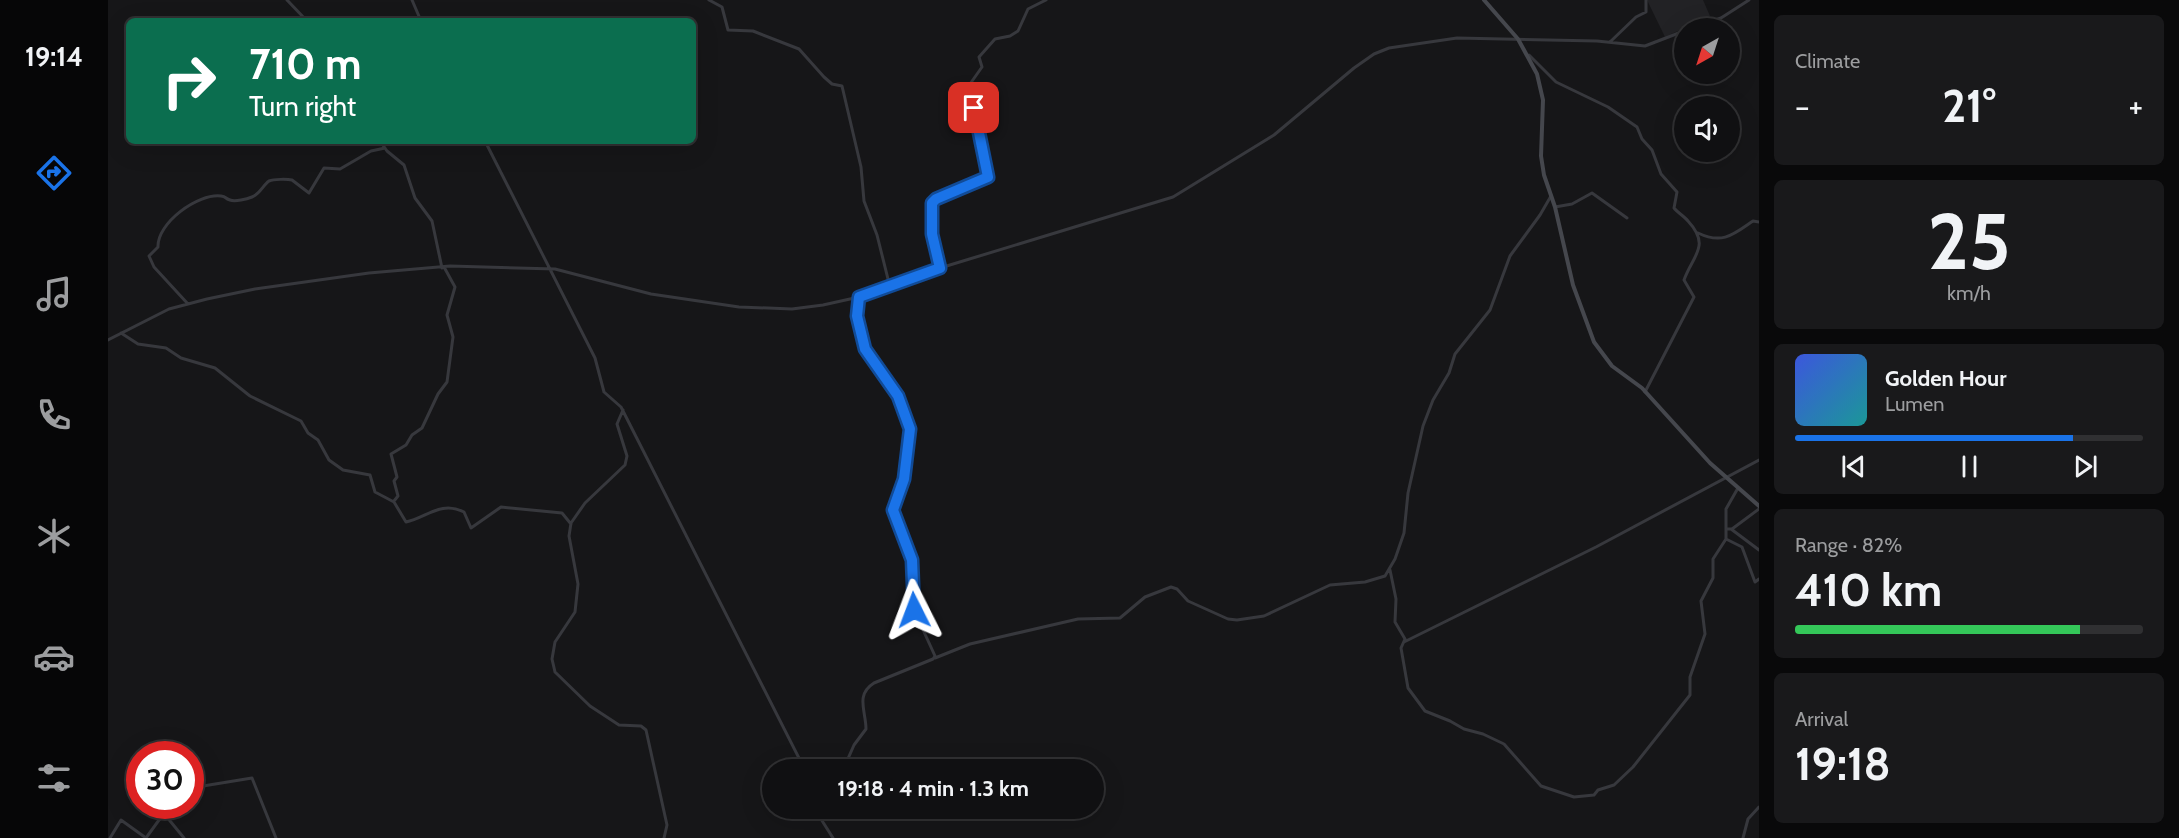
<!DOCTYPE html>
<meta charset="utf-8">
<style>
:root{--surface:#101012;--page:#19191b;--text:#f1f3f6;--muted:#9c9d9f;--line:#303032;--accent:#1a73e8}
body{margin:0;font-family:Cabin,sans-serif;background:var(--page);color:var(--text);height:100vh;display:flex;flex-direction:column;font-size:22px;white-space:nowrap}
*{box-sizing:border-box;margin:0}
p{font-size:20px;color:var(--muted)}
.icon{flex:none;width:33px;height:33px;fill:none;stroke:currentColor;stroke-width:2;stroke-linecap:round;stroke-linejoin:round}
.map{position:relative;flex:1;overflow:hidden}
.drawer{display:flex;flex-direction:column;gap:15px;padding:15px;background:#09090a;width:420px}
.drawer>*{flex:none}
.hud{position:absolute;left:18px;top:18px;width:570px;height:126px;border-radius:9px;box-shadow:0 6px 24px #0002,0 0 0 2px var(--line);background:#0b6e4f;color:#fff;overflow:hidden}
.needle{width:39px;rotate:219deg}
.tools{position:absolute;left:1566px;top:18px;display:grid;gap:12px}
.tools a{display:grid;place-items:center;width:66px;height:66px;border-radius:50%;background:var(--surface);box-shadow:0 6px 24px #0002,0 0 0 2px var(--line);font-size:30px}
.speed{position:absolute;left:18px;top:741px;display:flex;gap:12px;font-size:30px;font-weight:700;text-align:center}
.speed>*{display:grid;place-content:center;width:78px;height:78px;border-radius:50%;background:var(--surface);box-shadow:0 6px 24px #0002,0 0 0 2px var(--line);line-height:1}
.speed .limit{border:9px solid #d22;background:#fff;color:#111}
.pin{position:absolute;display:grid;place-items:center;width:51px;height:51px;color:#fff;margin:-26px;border-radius:12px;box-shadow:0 3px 9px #0006}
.me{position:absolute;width:66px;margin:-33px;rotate:357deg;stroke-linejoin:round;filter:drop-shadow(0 0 4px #0008)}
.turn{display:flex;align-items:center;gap:21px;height:126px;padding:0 24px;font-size:27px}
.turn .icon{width:78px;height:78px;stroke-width:2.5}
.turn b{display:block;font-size:42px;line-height:51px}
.big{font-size:45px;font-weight:700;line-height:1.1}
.drawer .widget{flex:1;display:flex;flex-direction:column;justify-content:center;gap:9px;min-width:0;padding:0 21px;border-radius:9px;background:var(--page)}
.drawer .dial{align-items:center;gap:0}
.dial b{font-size:78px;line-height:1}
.song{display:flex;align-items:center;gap:18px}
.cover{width:72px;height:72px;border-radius:9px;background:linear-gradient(135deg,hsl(230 70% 55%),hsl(180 70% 35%))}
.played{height:6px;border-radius:3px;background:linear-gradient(90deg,var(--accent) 80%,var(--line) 80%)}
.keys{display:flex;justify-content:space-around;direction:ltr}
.heat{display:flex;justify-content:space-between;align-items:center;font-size:33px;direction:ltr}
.charge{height:9px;border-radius:4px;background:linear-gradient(90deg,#34c759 82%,var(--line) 0)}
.trip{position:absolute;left:654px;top:759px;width:342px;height:60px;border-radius:30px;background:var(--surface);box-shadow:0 6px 24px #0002,0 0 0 2px var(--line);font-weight:700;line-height:60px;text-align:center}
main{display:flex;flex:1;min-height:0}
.dock{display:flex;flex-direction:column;width:108px;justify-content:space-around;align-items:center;background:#060607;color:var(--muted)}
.dock .icon{width:42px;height:42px}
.dock .on{color:var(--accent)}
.dock b{font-size:27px;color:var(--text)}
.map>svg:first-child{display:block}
.built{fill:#222225}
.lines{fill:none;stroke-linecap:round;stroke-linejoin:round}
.street{stroke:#37383d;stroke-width:3}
.secondary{stroke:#45474d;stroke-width:4}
.route-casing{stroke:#114b97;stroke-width:15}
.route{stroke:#1a73e8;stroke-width:10}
</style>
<main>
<nav class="dock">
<b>19:14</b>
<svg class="icon on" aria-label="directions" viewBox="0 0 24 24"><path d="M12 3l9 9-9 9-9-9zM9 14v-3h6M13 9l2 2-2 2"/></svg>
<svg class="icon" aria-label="music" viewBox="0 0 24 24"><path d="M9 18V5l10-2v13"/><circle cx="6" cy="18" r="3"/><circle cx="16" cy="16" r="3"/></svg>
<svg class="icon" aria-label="phone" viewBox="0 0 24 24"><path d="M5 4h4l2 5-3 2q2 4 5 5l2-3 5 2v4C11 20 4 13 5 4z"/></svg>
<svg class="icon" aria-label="climate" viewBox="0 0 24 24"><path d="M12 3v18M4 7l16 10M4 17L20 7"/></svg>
<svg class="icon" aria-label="car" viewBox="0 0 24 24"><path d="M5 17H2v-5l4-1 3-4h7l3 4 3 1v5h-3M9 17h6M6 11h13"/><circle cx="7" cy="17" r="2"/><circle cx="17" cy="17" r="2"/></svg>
<svg class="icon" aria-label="filters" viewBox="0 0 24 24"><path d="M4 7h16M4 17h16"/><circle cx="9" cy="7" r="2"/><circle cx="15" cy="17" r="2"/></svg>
</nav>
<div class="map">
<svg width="1651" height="838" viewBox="0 0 1651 838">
<rect width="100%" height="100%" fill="#161618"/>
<!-- built -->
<path class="built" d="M1539 0H1595L1602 16 1557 37Z"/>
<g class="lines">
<!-- street -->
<path class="street" d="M179 0 199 21
M304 0 313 21
M601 0 614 7 620 30 645 31 691 49 716 77 724 84 734 86 753 167 756 201 769 235 782 287
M1583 28 1613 18 1641 0
M1502 42 1528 17 1538 12V0
M1421 55 1448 82 1500 107 1529 127 1534 139 1544 150 1553 174 1569 192 1566 208C1570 213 1576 216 1580 221 1603 246 1585 255 1576 280L1586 297 1537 392
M272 141 279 151 296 165 307 198 324 221 334 268
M377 141 487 358 496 392 513 407 697 770
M1447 207 1464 204 1484 193 1519 218
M1590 233C1615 245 1626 234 1645 221L1651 222
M832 268 824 234V203L828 199 880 177 862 84 874 67 871 57 887 39 902 36 910 31 920 9 938 0
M80 304 46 267 41 256 50 247C49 223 90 193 113 196 119 197 116 198 122 200 127 202 139 199 144 197 152 194 155 185 161 181 166 179 179 179 184 180L201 193 216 168 232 169 263 151 277 148
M13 333 30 344 58 348 73 358 107 368 142 396 193 421 200 433 210 440 221 460 235 470 262 475 267 492 286 502 298 522C318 518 333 500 356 512L363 528 393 507 454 513 463 524
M0 340 61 309 99 299 147 289 261 273 342 266 447 269 543 294 631 307 684 309 715 305 751 297 832 268 1065 197 1166 135 1246 68 1266 54 1281 48 1349 38 1489 41 1537 46 1576 31
M515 410 509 424 519 456 517 465 477 503 463 523 461 536 470 584 467 612 447 642 444 659 447 672 482 706 511 725 533 726 538 730 559 825 556 838
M286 501 290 496 286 481 289 477 283 454 298 445 304 435 314 428 330 394 339 382 345 337 339 315 347 287 336 267
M1619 529H1623L1651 550
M1624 529 1651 509
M1618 539 1634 547 1647 582 1651 579
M1282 570 1288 599 1287 622 1297 639 1293 648 1300 688 1317 711 1342 721 1356 729 1375 734 1396 744 1433 786 1466 797 1486 795 1490 790 1506 785 1525 767 1582 695V677L1597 634 1593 601 1605 578V559L1618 539V509L1630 488
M1296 642 1488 547 1651 460
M827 658 862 644 970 619 1012 618 1037 597 1063 587 1069 589 1080 601 1120 619 1129 620 1156 616 1222 585 1257 582 1277 576 1287 559 1296 533 1300 493 1315 426 1325 400 1341 373 1347 354 1382 310 1402 256 1432 215 1443 196
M735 770 746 745 758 729C758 711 747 695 766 683L825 659 827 656 806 610 804 560 786 513 788 498 797 477 802 429 790 396 757 349 749 316 751 297
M82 795 95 786 144 778 168 838
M706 808 725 838
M58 816 76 838
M2 838 13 820 38 838
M38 838 51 820 70 806
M1635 838 1640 819 1651 807"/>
<!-- secondary -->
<path class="secondary" d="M1376 0 1410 39 1429 74 1435 100 1433 156 1436 175 1447 207 1465 285 1486 342 1504 366 1534 388 1602 463 1651 506"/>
</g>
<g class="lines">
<!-- route casing -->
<g class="route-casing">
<path id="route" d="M806 610 804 560 785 510 796 479 802 429 790 396 757 349 749 316 751 297 832 268 824 234V203L828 199 880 177 866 108"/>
</g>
<!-- route -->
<use href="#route" class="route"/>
</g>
</svg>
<div class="tools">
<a><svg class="needle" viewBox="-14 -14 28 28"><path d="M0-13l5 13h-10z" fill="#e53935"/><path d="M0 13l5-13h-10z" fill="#9c9d9f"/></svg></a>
<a><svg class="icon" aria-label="sound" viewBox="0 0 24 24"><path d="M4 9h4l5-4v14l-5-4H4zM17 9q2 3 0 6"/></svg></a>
</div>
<div class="speed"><div class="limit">30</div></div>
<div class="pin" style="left:866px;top:108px;background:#d93025"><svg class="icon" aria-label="arrive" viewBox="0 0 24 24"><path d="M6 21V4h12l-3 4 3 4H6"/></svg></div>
<svg class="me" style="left:806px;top:610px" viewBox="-20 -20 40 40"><path d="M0-17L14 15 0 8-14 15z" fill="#1a73e8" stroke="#fff" stroke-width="4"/></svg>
<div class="trip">19:18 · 4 min · 1.3 km</div>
<div class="hud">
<div class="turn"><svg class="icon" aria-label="right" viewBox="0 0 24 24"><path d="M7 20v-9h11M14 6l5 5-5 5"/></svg><div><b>710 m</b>Turn right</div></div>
</div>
</div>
<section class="drawer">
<div class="widget"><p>Climate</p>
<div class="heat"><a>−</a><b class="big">21°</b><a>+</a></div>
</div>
<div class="widget dial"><b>25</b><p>km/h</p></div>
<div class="widget">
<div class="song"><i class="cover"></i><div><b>Golden Hour</b><p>Lumen</p></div></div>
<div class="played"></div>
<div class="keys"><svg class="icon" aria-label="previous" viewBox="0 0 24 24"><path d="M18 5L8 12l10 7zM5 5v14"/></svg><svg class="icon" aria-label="pause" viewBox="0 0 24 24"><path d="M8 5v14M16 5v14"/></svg><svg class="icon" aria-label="next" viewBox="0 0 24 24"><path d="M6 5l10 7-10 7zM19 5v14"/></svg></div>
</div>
<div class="widget"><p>Range · 82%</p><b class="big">410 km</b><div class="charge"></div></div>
<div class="widget"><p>Arrival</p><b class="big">19:18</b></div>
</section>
</main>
